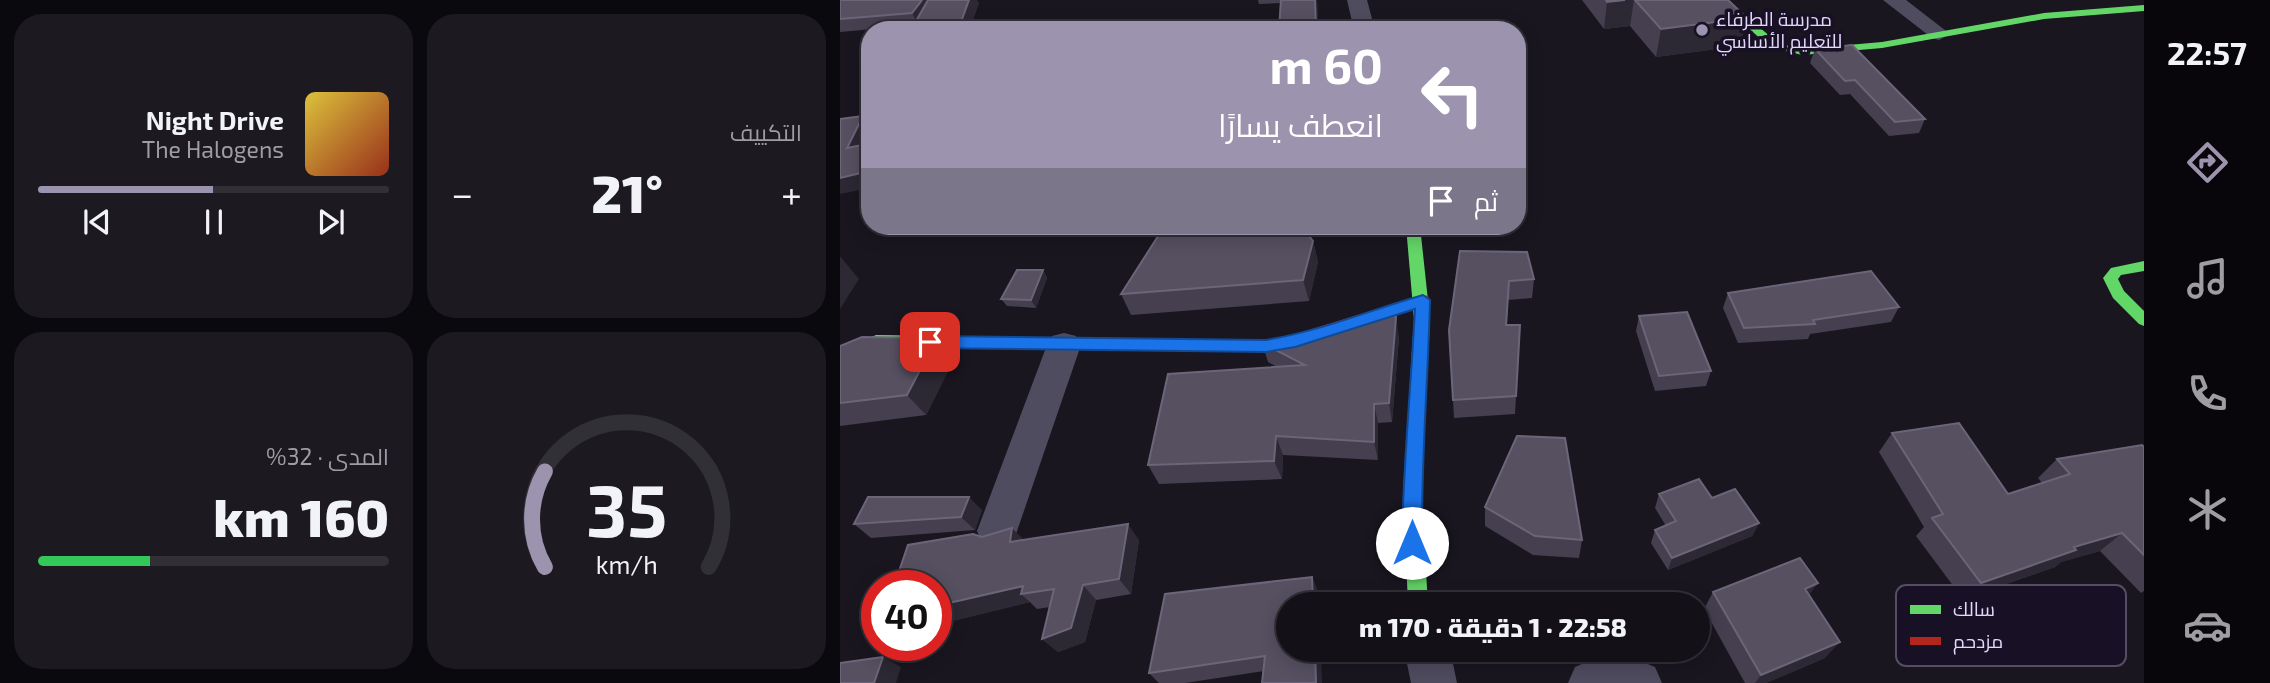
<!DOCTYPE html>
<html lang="ar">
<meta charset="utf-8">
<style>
:root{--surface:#131018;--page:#1c1921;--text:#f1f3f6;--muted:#9d9da2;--line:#323037;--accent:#9c94ae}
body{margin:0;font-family:"Exo 2",Cairo,sans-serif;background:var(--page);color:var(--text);direction:rtl;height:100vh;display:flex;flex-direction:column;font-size:26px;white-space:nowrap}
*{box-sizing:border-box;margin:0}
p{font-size:23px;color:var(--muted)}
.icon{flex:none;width:38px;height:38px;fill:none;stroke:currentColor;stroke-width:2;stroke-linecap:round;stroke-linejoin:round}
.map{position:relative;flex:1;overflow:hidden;direction:ltr}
.details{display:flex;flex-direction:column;gap:14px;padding:14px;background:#0a090d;width:840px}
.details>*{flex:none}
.hud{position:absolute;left:21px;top:21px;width:665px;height:214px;border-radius:28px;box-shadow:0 4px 18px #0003,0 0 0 2px var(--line);direction:rtl;background:#9c94ae;color:#fff;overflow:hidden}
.speed{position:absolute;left:21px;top:570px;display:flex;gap:14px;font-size:35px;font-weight:700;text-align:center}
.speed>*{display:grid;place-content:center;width:91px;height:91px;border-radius:50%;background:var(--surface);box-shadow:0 4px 18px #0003,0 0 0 2px var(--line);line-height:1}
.speed .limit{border:10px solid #d22;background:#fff;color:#111}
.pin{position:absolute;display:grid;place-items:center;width:60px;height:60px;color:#fff;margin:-30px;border-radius:14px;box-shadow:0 4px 10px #0006}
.me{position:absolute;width:77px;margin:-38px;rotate:0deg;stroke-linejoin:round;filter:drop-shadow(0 0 5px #0008)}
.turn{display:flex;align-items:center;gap:24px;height:147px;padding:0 28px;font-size:32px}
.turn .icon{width:91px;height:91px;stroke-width:2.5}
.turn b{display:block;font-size:49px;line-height:60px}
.then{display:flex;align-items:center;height:66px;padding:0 28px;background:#0003;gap:14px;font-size:26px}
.big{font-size:52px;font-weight:800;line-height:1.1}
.details .tile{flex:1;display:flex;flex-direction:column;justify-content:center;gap:10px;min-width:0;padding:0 24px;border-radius:28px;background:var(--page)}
.details .dial{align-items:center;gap:0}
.dial svg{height:182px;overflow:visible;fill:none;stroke:var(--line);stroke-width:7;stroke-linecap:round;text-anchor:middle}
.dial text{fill:var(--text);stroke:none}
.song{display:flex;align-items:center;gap:21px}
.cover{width:84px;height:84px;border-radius:10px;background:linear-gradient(135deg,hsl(50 70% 55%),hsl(10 70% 35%))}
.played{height:7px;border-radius:4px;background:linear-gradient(90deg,var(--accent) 50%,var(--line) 50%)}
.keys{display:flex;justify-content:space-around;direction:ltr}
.heat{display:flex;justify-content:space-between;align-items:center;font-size:38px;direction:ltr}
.charge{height:10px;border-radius:5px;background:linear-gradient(90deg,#34c759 32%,var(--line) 0)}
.details .tiles{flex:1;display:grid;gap:14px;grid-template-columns:repeat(2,1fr)}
.trip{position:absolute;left:436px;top:592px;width:434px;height:70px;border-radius:35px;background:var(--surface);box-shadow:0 4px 18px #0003,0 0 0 2px var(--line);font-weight:800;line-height:70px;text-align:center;direction:rtl}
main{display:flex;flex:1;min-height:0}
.tab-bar{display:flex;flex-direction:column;width:126px;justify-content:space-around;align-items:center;background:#08060a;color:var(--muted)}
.tab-bar .icon{width:49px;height:49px}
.tab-bar .active{color:var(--accent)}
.tab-bar b{font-size:32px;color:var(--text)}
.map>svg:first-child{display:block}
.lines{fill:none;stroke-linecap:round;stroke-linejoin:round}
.street{fill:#504c60;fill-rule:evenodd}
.fast{fill:#63d668;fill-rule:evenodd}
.jam{fill:#b3261e;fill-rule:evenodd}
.wall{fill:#453f4f}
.shaded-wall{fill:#2c2834}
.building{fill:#565061;stroke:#6c657a;stroke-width:2}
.route{fill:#1a73e8;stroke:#114b97;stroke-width:2}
.poi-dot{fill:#9c94ae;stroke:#181125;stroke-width:2.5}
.labels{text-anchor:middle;stroke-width:7;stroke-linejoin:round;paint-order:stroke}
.far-poi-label{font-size:19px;fill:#e3d8fb;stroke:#181125;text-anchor:start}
.key{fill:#181125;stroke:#554d65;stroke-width:2}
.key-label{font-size:19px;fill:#e3d8fb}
</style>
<main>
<nav class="tab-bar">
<b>22:57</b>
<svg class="icon active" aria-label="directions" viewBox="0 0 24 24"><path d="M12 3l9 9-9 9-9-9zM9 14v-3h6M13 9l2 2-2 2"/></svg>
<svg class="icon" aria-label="music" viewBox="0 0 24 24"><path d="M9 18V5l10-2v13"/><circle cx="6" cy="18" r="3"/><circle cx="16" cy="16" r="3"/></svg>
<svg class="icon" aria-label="phone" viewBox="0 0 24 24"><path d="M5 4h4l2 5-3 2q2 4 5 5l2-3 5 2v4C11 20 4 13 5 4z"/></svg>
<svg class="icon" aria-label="climate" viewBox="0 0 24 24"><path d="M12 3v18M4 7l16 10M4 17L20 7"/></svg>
<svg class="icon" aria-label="car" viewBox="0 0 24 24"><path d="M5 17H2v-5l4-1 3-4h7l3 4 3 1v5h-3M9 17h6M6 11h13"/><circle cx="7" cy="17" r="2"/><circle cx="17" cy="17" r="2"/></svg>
</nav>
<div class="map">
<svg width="1304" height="683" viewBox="0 0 1304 683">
<rect width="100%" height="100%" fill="#191620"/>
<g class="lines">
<!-- street -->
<path class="street" d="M507 0H527L535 30H514Z
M1043 0H1066L1110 34 1099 40 1092 38Z
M224 333 236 336 241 345 177 531 171 544 157 550 143 544 137 531 207 345 212 336Z
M564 649H610L617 683H571Z
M786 655 815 667 822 683H728L735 667 751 660Z"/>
<!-- fast -->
<path class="fast" d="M876 0H887L938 43 962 49 1042 42 1204 13 1304 5V11L1204 19 1042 48 962 55 930 47Z
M566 226H580L590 319 581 492 588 604H568L563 492 574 319Z
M1304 261V271L1281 275 1278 279 1284 291 1304 311V326L1299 324 1273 298 1263 278 1271 268Z
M36 335 426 340 445 337 453 343 451 347 426 352 38 347 0 364V351Z"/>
<!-- jam -->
<path class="jam" d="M583 295 588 296 590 300 588 304 445 349 437 343 439 339Z"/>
</g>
<!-- wall -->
<path class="wall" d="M0 0 139 3 129 30H80L78 25 0 32Z
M418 0H477L478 30H439L440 3 419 4Z
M742 0H888L907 18 900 46 816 57 790 26 764 29Z
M975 49 1085 119 1079 133 1049 136 1010 94 1000 95 970 63Z
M677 162 683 179V194H677Z
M498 226H554V229L499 233Z
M473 241 478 262 469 301 291 315 281 294Z
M620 251 694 279 692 298 668 300 667 325H680L675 414 614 418 613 400Z
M203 270 207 278 196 308 167 306 161 299Z
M888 293 1059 307 1051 322 970 334 968 339 898 343 883 308Z
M799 316 871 371 866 386 815 391 796 331Z
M559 337 552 422 538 423V460L443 455 442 479 319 484 308 465 437 367 428 362 422 343Z
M97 338 114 359 86 415 0 426V346Z
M1052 433 1168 494 1202 483 1198 478 1217 459 1304 447V591L1301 593 1260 551 1221 562 1215 567 1123 599 1076 536 1084 527 1039 452Z
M819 494 872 498 919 523 912 536 828 570 811 543 815 530 826 526 815 508Z
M645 507 742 540 739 558 693 555 645 526Z
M142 510 135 530 31 538 14 524Z
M142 537 184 540H299L291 594 256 600 245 642 218 652 202 639 210 607 197 609 190 602 96 625V586Z
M472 577 478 592 479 604H448L424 671 345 683H319L309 673Z
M873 592 969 595 985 658 926 683H905L864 609Z"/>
<!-- shaded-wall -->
<path class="shaded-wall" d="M82 0H97L81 30 72 13Z
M129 0H137L139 3 129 30H118Z
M475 0H477L478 30H476Z
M785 0H794L790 26 764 29 767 2Z
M907 18 900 46 816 57 821 29Z
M23 116 30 125V135L17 162 7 148Z
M27 144 30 148V188L0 194V178Z
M473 241 478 262 469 301 463 280Z
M0 256 19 279 0 309Z
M203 270 207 278 196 308 191 300Z
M556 317 559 337 552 422 549 403Z
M97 338 114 359 86 415 67 395Z
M534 404 538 423V460L534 442Z
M436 436 443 455 442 479 434 461Z
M129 497 142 510 135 530 121 517Z
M919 523 912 536 828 570 832 558Z
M288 524 299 540 291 594 279 579Z
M172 528 187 543 170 542Z
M1282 533 1260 551 1221 562 1215 567 1123 599 1141 583 1234 547Z
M472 577 478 592 479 604H473Z
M978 583 965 601V589Z
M243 585 256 600 245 642 218 652 202 639Z
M183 586 181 594 190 602 96 625V606Z
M1000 642 985 658 926 683H915L921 675Z
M475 649H481L482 683H476Z
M43 657 61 667 56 683H34Z"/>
<!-- building -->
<path class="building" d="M0 0H82L72 13 0 19Z
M88 0H129L118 30H80L87 20 76 21Z
M441 0H475L476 30H439Z
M766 0H785L767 2Z
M795 0H888L907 18 821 29Z
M1012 45 1085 119 1055 122 1015 80 1005 81 975 49Z
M23 116 7 148 27 144 21 173 0 178V119Z
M677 162 683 179 677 180Z
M462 227 473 241 463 280 281 294 322 230Z
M620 251 687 252 694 279 669 281 666 325H680L676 396 613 400 609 330Z
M177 270H203L191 300 161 299Z
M1031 271 1059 307 973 320 975 324 904 328 888 293Z
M539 310 556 317 549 403 534 404V442L436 436 434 461 308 465 328 374 465 365 422 343 450 338Z
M847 312 871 371 819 376 799 316Z
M22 337 97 338 67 395 0 403V346Z
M1119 423 1168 494 1230 474 1217 459 1302 445 1304 447V555L1282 533 1234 547 1236 550 1141 583 1092 518 1103 514 1052 433Z
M677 436 725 438 742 540 695 536 645 507Z
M859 479 872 498 895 489 919 523 832 558 815 530 836 521 819 494Z
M28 497H129L121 517 14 524Z
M288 524 279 579 243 585 231 628 202 639 214 589 181 594 183 586 96 606V586H54L68 545 133 534 142 537 172 528 170 542Z
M960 558 978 583 965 589 1000 642 921 675 873 592Z
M472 577 473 604H448V649H475L476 683H422L425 656 309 673 325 594Z
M660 599 662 604H646Z
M43 657 34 683H0V663Z"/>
<!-- route -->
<path class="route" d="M583 295 590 300C588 381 581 462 582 543L579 550 572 552 565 550 562 543C563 465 571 387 575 309L455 347 426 352 90 348 82 342 90 336 426 340C481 331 530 310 583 295Z"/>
<!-- markers -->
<circle class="poi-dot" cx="862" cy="30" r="7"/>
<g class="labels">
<!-- far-poi labels -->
<g class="far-poi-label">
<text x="876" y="26">مدرسة الطرفاء<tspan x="876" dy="22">للتعليم الأساسي</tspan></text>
</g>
</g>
<!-- legend -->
<rect x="1056" y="585" width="230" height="81" rx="10" class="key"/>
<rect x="1070" y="605" width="31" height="9" fill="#63d668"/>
<rect x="1070" y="637" width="31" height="8" fill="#b3261e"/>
<g class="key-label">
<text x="1113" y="616">سالك</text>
<text x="1113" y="648">مزدحم</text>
</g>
</svg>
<div class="speed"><div class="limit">40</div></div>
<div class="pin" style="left:90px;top:342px;background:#d93025"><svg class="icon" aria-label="arrive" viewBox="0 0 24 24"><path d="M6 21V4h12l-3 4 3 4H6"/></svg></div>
<svg class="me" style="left:572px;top:543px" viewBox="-20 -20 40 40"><circle r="19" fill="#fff"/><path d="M0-13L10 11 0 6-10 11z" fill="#1a73e8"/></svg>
<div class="trip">22:58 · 1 دقيقة · 170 m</div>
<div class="hud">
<div class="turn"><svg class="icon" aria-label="left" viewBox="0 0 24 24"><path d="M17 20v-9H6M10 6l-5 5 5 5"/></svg><div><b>60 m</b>انعطف يسارًا</div></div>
<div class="then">ثم<svg class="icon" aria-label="arrive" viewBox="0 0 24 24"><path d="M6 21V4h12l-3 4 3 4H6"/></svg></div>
</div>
</div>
<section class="details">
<div class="tiles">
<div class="tile"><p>التكييف</p>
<div class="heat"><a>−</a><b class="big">21°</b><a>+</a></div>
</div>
<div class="tile">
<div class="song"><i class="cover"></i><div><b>Night Drive</b><p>The Halogens</p></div></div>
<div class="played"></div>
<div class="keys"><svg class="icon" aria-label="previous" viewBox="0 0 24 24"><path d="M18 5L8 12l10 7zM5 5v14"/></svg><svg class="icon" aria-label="pause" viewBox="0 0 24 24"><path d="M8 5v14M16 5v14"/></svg><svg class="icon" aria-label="next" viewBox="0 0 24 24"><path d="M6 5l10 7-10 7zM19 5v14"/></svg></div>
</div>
<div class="tile dial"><svg viewBox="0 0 100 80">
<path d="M14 69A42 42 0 1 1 86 69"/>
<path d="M14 69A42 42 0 0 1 14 27" stroke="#9c94ae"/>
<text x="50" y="56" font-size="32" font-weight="700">35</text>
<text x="50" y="72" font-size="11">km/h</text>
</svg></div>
<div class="tile"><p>المدى · 32%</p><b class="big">160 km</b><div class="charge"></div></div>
</div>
</section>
</main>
